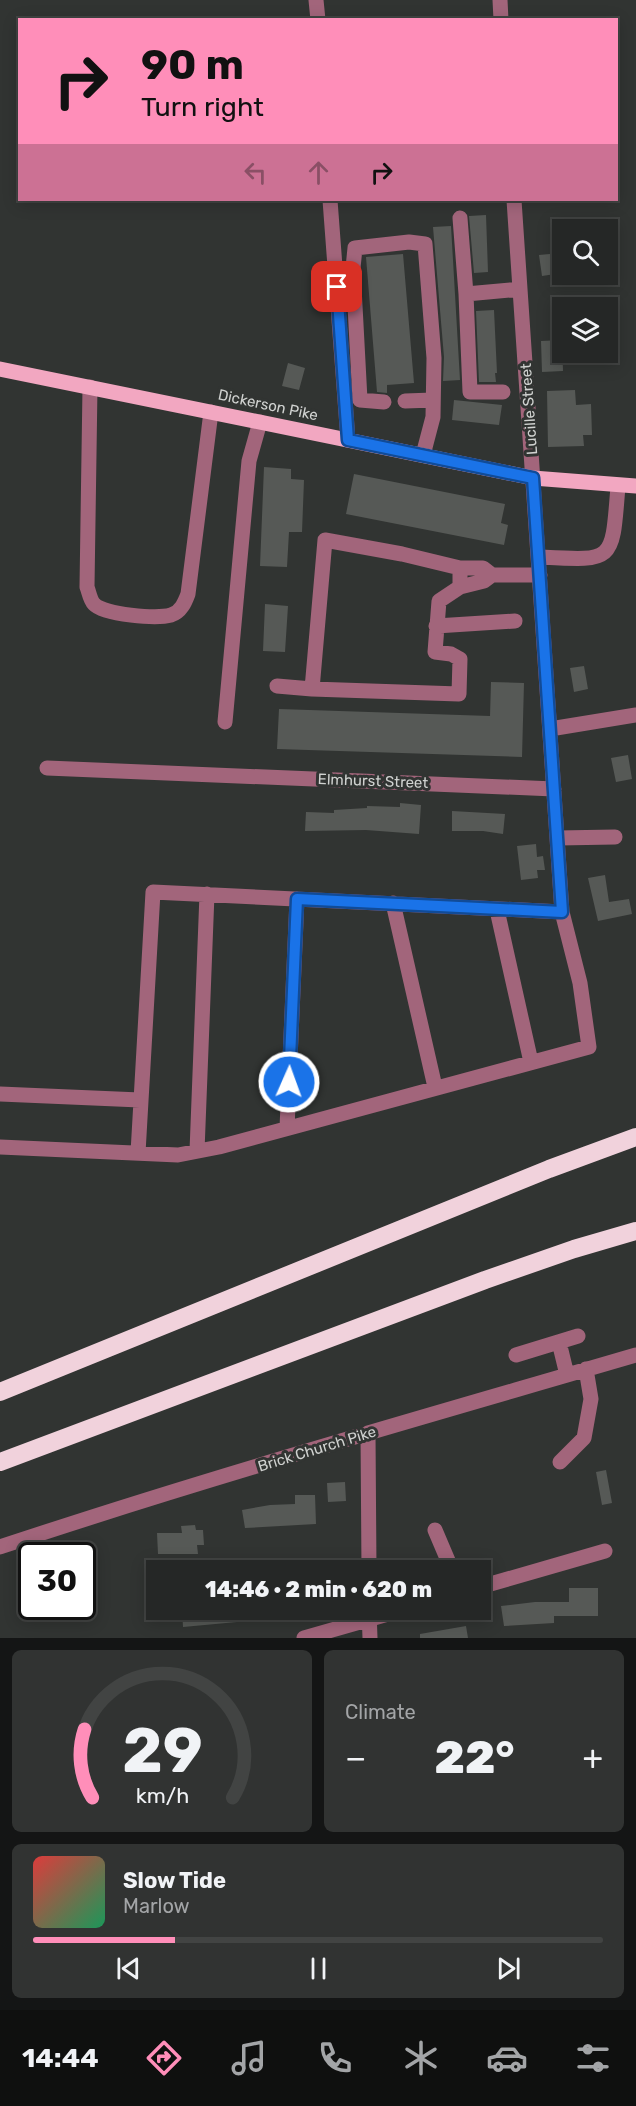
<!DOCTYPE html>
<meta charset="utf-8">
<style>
:root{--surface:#252726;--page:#313332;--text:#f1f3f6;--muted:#a3a5a7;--line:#424443;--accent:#ff8eb9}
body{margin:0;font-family:Rubik,sans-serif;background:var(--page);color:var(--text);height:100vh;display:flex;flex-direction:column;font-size:22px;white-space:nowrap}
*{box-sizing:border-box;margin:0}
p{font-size:20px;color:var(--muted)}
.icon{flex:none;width:33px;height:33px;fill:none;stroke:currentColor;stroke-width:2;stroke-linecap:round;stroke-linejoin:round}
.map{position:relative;height:1638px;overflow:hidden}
.sheet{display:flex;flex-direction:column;gap:12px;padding:12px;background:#141515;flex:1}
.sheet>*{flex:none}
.guide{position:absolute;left:18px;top:18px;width:600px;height:183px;border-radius:0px;box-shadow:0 3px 15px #0003,0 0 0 2px var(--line);background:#ff8eb9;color:#111;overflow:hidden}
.tools{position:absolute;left:552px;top:219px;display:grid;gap:12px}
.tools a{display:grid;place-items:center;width:66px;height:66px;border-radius:0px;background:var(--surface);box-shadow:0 3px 15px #0003,0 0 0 2px var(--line);font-size:30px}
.speed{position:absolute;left:18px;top:1542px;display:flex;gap:12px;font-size:30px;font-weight:700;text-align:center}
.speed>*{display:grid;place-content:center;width:78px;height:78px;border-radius:50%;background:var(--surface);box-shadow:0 3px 15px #0003,0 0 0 2px var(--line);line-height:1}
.speed .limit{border:3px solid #111;border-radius:9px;background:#fff;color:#111}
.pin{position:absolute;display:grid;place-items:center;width:51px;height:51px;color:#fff;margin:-26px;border-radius:12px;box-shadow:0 3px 9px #0006}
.me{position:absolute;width:66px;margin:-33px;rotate:2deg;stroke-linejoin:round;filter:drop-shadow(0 0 4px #0008)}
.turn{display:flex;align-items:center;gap:21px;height:126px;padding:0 24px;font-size:27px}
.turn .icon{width:78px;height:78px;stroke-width:2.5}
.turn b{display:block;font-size:42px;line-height:51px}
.lanes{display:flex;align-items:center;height:57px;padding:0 24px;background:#0003;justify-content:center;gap:30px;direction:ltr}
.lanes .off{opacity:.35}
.big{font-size:45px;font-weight:800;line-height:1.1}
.sheet .card{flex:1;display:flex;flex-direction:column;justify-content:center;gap:9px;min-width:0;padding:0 21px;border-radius:9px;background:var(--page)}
.sheet .dial{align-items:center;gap:0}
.dial svg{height:156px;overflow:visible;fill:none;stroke:var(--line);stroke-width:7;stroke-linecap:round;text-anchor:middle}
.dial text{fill:var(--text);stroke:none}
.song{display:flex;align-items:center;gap:18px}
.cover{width:72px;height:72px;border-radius:9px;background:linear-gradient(135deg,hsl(0 70% 55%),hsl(150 70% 35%))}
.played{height:6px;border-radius:3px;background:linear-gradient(90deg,var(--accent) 25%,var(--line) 25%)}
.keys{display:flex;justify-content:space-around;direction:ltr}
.heat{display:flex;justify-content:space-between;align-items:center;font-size:33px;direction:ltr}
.sheet .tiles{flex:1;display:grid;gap:12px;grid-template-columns:1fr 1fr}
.card:last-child{grid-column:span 2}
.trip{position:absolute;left:146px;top:1560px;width:345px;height:60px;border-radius:0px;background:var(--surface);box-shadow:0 3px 15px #0003,0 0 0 2px var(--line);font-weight:800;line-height:60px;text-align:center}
.dock{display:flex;height:96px;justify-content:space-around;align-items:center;background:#0f100f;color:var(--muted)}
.dock .icon{width:42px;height:42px}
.dock .active{color:var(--accent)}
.dock b{font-size:27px;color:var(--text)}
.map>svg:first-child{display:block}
.building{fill:#565956}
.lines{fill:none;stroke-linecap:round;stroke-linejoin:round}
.minor{stroke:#a2657b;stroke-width:15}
.major{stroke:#f2a7c1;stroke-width:15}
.highway{stroke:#f1d2dc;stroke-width:18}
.route-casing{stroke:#114b97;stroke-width:15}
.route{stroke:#1a73e8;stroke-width:10}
.labels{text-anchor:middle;stroke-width:6;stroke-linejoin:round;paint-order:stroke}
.street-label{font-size:15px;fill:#d0d2d0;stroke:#313432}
</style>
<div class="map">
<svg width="636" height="1638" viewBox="0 0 636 1638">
<rect width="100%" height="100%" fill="#313432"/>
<!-- building -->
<path class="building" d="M486 215 488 272 474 273 469 216Z
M451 226 460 380 443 381 444 357 433 227Z
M560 253 562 273 542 276 539 255Z
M403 254 414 383 387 385V393L377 392 366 257Z
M494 310 497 373H495L496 382H479L476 311Z
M562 340 563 371 542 372 541 341Z
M288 363 305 368 299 390 282 386Z
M575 390 576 405 591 404 592 435H583L584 446 548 447 547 391Z
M454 400 502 405 499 425 452 420Z
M264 467 291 469V479L304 480 302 532H289L287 567 260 566Z
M354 474 505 504 501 523 508 525 504 545 346 514Z
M265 604 288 606 285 652 263 651Z
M584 666 588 689 574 692 570 668Z
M491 682 524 683 522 757 277 749 279 709 490 716Z
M628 755 632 779 616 782 611 758Z
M400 803 421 805 419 834 366 830 305 831 306 812 334 813V810L367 808V806L400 807Z
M452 811 505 814 503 834 483 831H452Z
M536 844 537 857 543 856 545 870H537L538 878 521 880 517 846Z
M605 875 609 902 629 899 632 914 598 921 588 878Z
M606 1470 612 1503 602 1505 596 1472Z
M345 1482 346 1501 328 1502 327 1483Z
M295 1495H315L316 1524 245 1528 242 1510 270 1505 295 1504Z
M195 1525 196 1530H203L204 1545H197L198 1554H158L157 1533H182L181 1526Z
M569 1588H598V1616H554V1623L504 1626 501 1606 535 1602H569Z
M182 1610H235L237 1622 183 1627Z
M466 1626 468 1638H420V1634Z"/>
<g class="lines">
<!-- minor -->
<path class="minor" d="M316 0 318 20
M500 0 501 20
M330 200 348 440
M460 218 466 294 520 289
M466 294 470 392H503
M90 387 87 587C89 592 90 600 94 604 104 615 157 619 171 615 181 612 185 602 188 594L211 412
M405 401 433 400
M384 402 360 400 353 268 355 248 409 242 425 244 434 358 433 417 423 455
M539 557C615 561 612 563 618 486
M460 568V587L439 601 435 652 451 654 460 659 459 694 312 689 325 540 402 554 460 568H483L492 575
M460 587 484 581 492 575H540
M436 626 515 621
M277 686 312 689
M225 722 249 461 260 422
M550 729 636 715
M47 768 554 789
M558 838 615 837
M393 903 435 1087
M497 910 531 1062
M0 1094 140 1100
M287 1128 297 899
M0 1147 178 1155 219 1147 589 1047 580 983 562 912 514 200
M197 1151 207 894
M138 1153 153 892 562 912
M559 1342 567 1375
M516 1355 578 1336
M368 1433 369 1570
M560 1462 584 1438 591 1399 586 1369
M435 1530 452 1570
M0 1547C210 1477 424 1417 636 1355
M480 1587 605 1551
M369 1610 370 1638
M304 1638 402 1610"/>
<!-- major -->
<path class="major" d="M0 369 533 478 636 486"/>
<!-- highway -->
<path class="highway" d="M0 1392 549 1169 636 1137
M0 1462 485 1280 574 1249 636 1231"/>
</g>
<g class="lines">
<!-- route casing -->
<g class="route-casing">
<path id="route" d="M289 1082 297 899 562 912 533 478 348 440 337 287"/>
</g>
<!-- route -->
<use href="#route" class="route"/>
</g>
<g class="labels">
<!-- street labels -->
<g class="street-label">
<text transform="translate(268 405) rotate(12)" y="5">Dickerson Pike</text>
<text transform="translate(529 409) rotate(-94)" y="5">Lucille Street</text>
<text transform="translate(373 781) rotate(2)" y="5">Elmhurst Street</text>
<text transform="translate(317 1449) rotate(-17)" y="5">Brick Church Pike</text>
</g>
</g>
</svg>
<div class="tools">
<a><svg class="icon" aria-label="search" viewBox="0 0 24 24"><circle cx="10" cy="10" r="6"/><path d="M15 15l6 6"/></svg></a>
<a><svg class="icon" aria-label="layers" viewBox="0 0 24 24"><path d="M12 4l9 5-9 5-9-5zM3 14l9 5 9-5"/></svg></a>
</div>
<div class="speed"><div class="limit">30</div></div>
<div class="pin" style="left:337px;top:287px;background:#d93025"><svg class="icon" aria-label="arrive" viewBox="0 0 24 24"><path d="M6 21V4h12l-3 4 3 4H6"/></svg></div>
<svg class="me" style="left:289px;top:1082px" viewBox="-20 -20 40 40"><circle r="17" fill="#1a73e8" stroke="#fff" stroke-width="3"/><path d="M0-11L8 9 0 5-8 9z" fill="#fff"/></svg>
<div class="trip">14:46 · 2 min · 620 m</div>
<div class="guide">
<div class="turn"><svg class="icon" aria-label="right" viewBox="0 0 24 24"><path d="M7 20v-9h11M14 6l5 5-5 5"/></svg><div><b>90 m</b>Turn right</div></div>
<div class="lanes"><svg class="icon off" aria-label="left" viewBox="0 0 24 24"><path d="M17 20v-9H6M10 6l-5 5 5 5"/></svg><svg class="icon off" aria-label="ahead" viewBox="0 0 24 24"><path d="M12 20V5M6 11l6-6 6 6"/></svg><svg class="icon" aria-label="right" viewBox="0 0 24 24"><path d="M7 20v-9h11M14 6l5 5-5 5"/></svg></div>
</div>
</div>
<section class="sheet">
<div class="tiles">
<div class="card dial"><svg viewBox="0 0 100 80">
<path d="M14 69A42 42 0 1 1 86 69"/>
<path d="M14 69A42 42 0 0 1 10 34" stroke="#ff8eb9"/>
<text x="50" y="56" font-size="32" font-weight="700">29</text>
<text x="50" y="72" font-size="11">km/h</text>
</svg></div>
<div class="card"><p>Climate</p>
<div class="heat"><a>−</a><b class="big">22°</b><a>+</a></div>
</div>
<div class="card">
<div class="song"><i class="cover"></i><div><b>Slow Tide</b><p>Marlow</p></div></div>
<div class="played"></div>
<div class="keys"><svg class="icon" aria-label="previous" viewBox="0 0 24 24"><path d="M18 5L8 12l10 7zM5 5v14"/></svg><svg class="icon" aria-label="pause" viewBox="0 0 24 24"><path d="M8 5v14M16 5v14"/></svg><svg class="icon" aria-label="next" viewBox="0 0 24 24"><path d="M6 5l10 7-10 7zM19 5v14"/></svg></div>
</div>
</div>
</section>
<nav class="dock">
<b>14:44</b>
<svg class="icon active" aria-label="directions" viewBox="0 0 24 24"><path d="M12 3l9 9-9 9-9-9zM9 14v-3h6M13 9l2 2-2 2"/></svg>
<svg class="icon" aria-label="music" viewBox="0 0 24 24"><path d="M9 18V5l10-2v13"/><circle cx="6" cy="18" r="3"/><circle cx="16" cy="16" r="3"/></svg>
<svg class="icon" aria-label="phone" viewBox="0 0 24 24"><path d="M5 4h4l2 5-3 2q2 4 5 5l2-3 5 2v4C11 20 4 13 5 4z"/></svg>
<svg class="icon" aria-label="climate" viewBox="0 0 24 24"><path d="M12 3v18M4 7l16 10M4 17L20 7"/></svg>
<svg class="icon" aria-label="car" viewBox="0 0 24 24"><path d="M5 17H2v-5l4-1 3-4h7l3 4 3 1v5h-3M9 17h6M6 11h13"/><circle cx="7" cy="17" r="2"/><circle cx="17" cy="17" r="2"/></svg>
<svg class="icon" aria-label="filters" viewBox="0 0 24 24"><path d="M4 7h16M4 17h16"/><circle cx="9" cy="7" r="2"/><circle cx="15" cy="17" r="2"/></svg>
</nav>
